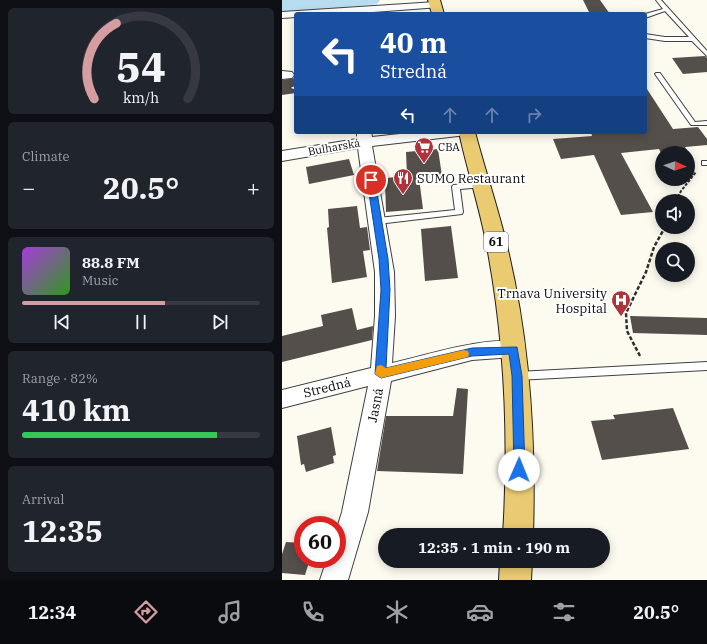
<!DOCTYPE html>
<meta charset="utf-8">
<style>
:root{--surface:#171b24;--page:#20242c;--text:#f1f3f6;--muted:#9ea1a6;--line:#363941;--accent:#d49da2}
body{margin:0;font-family:"IBM Plex Serif",serif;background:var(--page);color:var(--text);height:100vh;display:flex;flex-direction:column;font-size:15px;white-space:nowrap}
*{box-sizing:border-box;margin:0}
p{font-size:13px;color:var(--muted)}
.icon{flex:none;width:22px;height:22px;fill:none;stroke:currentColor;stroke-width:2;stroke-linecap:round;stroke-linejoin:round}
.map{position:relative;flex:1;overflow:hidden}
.details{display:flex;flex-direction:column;gap:8px;padding:8px;background:#0d0f14;width:282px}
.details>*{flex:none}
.guide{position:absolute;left:12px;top:12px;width:353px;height:122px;border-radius:4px;box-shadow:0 2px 10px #0003;background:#1a4fa0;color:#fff;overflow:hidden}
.needle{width:26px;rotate:94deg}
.controls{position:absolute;left:373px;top:146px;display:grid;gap:8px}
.controls a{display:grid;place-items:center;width:40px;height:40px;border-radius:50%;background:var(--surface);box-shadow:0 2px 10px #0003;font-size:20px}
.speed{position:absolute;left:12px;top:516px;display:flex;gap:8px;font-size:20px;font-weight:700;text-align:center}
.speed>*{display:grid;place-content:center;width:52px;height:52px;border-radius:50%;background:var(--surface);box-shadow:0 2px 10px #0003;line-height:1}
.speed .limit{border:6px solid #d22;background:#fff;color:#111}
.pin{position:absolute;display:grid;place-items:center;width:34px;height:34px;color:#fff;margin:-17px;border:2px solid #fff;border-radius:50%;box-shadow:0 1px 4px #0007}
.me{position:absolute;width:44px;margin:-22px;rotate:1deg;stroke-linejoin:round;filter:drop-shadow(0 0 3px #0008)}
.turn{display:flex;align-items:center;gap:14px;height:84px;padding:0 20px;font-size:18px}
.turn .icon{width:52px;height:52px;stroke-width:2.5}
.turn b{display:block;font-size:28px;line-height:34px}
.lanes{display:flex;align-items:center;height:38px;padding:0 20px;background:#0003;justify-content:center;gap:20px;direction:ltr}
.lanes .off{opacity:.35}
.big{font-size:30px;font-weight:700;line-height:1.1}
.details .widget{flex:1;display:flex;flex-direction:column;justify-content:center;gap:6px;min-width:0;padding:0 14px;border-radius:6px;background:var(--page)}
.details .dial{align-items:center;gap:0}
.dial svg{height:104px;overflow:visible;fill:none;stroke:var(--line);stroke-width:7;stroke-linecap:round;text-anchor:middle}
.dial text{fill:var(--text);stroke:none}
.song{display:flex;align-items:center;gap:12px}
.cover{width:48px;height:48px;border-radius:6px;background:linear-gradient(135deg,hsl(280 70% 55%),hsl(110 70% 35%))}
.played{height:4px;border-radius:2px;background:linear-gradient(90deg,var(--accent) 60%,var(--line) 60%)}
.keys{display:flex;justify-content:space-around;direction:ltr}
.heat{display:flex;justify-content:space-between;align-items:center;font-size:22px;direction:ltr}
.charge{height:6px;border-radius:3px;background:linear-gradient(90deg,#34c759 82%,var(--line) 0)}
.trip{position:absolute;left:96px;top:528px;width:232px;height:40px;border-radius:20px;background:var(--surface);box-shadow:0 2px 10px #0003;font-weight:700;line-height:40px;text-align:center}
.tab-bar{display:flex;height:64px;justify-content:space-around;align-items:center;background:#090b0e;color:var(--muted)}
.tab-bar .icon{width:28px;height:28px}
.tab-bar .selected{color:var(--accent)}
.tab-bar b{font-size:18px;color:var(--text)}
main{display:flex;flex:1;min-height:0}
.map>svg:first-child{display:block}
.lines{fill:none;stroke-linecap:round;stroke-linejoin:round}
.river{fill:#b9ddf0;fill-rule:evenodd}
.building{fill:#554f4b}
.service-casing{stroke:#404040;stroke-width:2}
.minor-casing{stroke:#404040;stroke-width:2}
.primary-casing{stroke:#1e1e1e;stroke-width:2}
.path-far1{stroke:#2f2f2f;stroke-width:2;stroke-dasharray:3 1.5;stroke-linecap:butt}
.path{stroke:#2f2f2f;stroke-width:2.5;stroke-dasharray:4 2;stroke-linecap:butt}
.service{fill:#fff;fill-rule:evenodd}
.minor{fill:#fff;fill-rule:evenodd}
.primary{fill:#ebcb72;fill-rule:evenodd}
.route{fill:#1a73e8;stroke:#114b97}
.slow{fill:#f59e0b}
.labels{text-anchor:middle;stroke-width:4;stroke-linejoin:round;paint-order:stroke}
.far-street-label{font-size:11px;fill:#0d0d0d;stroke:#fff}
.far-poi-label{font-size:11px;fill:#0d0d0d;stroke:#fff;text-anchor:start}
.shield{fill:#fff;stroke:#565656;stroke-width:1}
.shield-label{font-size:12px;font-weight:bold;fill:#0d0d0d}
.poi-label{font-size:13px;fill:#0d0d0d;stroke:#fff;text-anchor:start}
.street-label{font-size:13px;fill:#0d0d0d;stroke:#fff}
</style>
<main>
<section class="details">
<div class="widget dial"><svg viewBox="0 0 100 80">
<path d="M14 69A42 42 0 1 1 86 69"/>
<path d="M14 69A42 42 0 0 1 31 11" stroke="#d49da2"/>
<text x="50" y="56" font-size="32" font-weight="700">54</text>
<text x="50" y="72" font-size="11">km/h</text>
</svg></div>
<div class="widget"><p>Climate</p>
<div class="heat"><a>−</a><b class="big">20.5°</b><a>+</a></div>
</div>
<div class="widget">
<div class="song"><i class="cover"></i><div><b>88.8 FM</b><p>Music</p></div></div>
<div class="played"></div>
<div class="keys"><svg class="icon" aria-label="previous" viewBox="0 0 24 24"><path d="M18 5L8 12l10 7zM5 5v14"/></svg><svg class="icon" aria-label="pause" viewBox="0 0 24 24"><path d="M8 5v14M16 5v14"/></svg><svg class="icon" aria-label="next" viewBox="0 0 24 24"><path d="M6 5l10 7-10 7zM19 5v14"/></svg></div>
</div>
<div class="widget"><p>Range · 82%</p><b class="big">410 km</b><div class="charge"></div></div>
<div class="widget"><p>Arrival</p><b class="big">12:35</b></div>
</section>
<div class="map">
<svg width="425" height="580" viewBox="0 0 425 580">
<rect width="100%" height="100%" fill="#fdfaef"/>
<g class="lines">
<!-- river -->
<path class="river" d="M0 0H98L95 4 89 5 0 12Z"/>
</g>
<!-- building -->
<path class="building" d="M301 0H318L328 14H308Z
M423 56 425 58V72L401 74 390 58Z
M14 78V85L8 88 14 91V93L0 95V80Z
M363 86 391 129 416 127 425 139V145L403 147 411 159 406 160V153H380V155L377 149 339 153 371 212 339 215 312 155 279 159 271 139 310 136 309 132H363Z
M156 149 160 176 137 178 141 209 104 212 103 181H104V178L125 176 124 152Z
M67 159 72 175 27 184 24 167Z
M75 206 78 228 85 227 88 250 81 251 85 277 50 283 45 228 47 227 46 209Z
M169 226 176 278 143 281 139 229Z
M70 308 75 330 91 326 90 340 0 362V336L41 326 39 315Z
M348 316 425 318V335L351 333Z
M175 388 186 389 181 474 95 471 104 416H171Z
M391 408 407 449 320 460 309 421 333 419 331 415Z
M49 427 54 455 51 456 52 463 24 472 22 464 19 465 15 436Z
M4 542 21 543V559H28L23 575 0 573V554Z"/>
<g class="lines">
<!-- service casing -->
<g class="service-casing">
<path id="service" d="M374 0H379L425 51V56L410 41H383L363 38V34L383 37H407L383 11 363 18V14L381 9Z
M374 73H378L413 122 425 121V125H409L373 74Z
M14 86V90L9 88 10 87Z
M420 161H425V165H420Z
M199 183H202V187L178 189 181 212 180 214 96 224 92 221 96 218 173 210 170 187 171 185Z
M425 362V370L235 380 231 379 230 376 231 373 235 372Z"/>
</g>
<!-- minor casing -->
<g class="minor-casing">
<path id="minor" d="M154 2 158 3 159 5 158 7 65 14H14V17L0 18V12Z
M0 71 10 72 12 75 10 78 0 79Z
M75 132H89L90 137 136 132H183L181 135 176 136 90 146 112 272 113 316 110 363C142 356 210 334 239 343L242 349 239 355 232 357 190 360 109 381 86 512 66 580H38L45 559H55V528L60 512 86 386 0 408V390L89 368 93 316V272L76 148 0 161V151L75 139Z"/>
</g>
<!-- primary casing -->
<g class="primary-casing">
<path id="primary" d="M146 0H158L162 14H150Z
M177 132H193C203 170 216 208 225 246 248 341 254 438 251 535H221C227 438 223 342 205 247 198 208 185 170 177 132Z
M218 561H250L249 580H217Z"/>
</g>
<!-- path-far1 -->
<path class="path-far1" d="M394 201 399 191 414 172"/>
<!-- path -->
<path class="path" d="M358 356 345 331 344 313 364 272 372 247 383 227"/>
<!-- service -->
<use href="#service" class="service"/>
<!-- minor -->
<use href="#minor" class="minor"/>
<!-- primary -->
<use href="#primary" class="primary"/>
</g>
<!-- route -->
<path class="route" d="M89 177 93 180 106 259 108 290 104 368 190 348 235 347 240 376 243 470 242 474 237 475 233 474 232 470 230 376 227 354 190 356 99 378 93 374 99 290 97 259 85 180Z"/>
<!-- slow -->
<path class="slow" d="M182 350 186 351 187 354 186 357 99 378 93 374 95 366 99 365 104 368Z"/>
<!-- icons -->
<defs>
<g id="supermarket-pin" transform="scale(1)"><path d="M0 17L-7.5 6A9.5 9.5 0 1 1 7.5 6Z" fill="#b0333c" stroke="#fff"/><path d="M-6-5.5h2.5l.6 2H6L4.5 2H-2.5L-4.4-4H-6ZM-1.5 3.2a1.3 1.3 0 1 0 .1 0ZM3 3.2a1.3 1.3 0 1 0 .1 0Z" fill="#fff"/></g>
<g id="restaurant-pin" transform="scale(1)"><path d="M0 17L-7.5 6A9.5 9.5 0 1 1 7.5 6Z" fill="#b0333c" stroke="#fff"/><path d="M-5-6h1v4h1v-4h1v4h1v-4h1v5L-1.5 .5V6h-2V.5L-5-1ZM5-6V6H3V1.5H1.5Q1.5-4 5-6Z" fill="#fff"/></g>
<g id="hospital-pin" transform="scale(1)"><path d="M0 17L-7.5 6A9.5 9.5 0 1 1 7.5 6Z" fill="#b0333c" stroke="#fff"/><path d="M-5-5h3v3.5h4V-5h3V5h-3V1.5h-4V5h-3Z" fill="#fff"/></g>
</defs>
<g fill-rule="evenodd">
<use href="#supermarket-pin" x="142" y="147"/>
<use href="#restaurant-pin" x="121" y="178"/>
<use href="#hospital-pin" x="339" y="300"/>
</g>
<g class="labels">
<!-- far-street labels -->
<g class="far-street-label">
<text transform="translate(52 147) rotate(-10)" y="4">Bulharská</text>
</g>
<!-- far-poi labels -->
<g class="far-poi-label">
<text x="156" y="151">CBA</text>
</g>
<!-- shield labels -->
<rect class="shield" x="202" y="232" width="24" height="20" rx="3"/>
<g class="shield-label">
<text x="214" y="246">61</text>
</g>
<!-- poi labels -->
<g class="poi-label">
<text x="135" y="183">SUMO Restaurant</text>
<text x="325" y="298" text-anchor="end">Trnava University<tspan x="325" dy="15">Hospital</tspan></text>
</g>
<!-- street labels -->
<g class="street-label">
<text transform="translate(45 387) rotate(-14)" y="5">Stredná</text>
<text transform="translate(93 405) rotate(-79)" y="5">Jasná</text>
</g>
</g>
</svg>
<div class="controls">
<a><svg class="needle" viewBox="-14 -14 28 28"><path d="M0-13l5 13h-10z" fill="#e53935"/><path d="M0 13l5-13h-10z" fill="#9ea1a6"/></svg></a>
<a><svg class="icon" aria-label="sound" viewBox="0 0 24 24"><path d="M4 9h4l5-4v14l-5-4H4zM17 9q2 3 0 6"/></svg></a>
<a><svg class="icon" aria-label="search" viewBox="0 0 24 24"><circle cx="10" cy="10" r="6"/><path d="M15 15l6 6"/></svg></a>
</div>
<div class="speed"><div class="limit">60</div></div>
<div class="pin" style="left:89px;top:180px;background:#d93025"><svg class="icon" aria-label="arrive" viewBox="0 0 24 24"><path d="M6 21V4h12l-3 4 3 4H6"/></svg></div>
<svg class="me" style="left:237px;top:470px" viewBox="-20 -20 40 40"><circle r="19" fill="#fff"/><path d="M0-13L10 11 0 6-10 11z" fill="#1a73e8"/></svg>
<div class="trip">12:35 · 1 min · 190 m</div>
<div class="guide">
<div class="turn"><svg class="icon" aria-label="left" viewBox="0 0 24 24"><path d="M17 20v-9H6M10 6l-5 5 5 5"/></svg><div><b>40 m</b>Stredná</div></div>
<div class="lanes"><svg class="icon" aria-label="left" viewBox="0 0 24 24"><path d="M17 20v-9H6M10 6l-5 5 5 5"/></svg><svg class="icon off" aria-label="ahead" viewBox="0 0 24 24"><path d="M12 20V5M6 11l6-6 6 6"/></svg><svg class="icon off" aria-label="ahead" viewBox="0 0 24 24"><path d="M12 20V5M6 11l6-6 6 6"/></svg><svg class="icon off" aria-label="right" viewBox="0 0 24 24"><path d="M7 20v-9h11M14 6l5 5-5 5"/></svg></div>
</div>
</div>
</main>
<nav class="tab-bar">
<b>12:34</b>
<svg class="icon selected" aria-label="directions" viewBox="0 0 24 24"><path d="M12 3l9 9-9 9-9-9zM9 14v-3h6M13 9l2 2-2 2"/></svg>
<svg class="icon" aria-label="music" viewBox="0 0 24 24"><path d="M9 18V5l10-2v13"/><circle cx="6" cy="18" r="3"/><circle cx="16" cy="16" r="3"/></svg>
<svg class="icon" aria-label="phone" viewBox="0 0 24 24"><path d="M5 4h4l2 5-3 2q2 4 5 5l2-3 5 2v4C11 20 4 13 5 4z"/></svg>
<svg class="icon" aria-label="climate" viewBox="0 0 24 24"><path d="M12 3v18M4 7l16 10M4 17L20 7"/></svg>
<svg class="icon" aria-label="car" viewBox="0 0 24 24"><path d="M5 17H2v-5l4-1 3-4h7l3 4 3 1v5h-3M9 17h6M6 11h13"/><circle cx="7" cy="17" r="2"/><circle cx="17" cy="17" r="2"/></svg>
<svg class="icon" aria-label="filters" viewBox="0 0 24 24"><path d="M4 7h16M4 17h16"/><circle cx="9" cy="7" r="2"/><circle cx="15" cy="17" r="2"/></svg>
<b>20.5°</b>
</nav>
